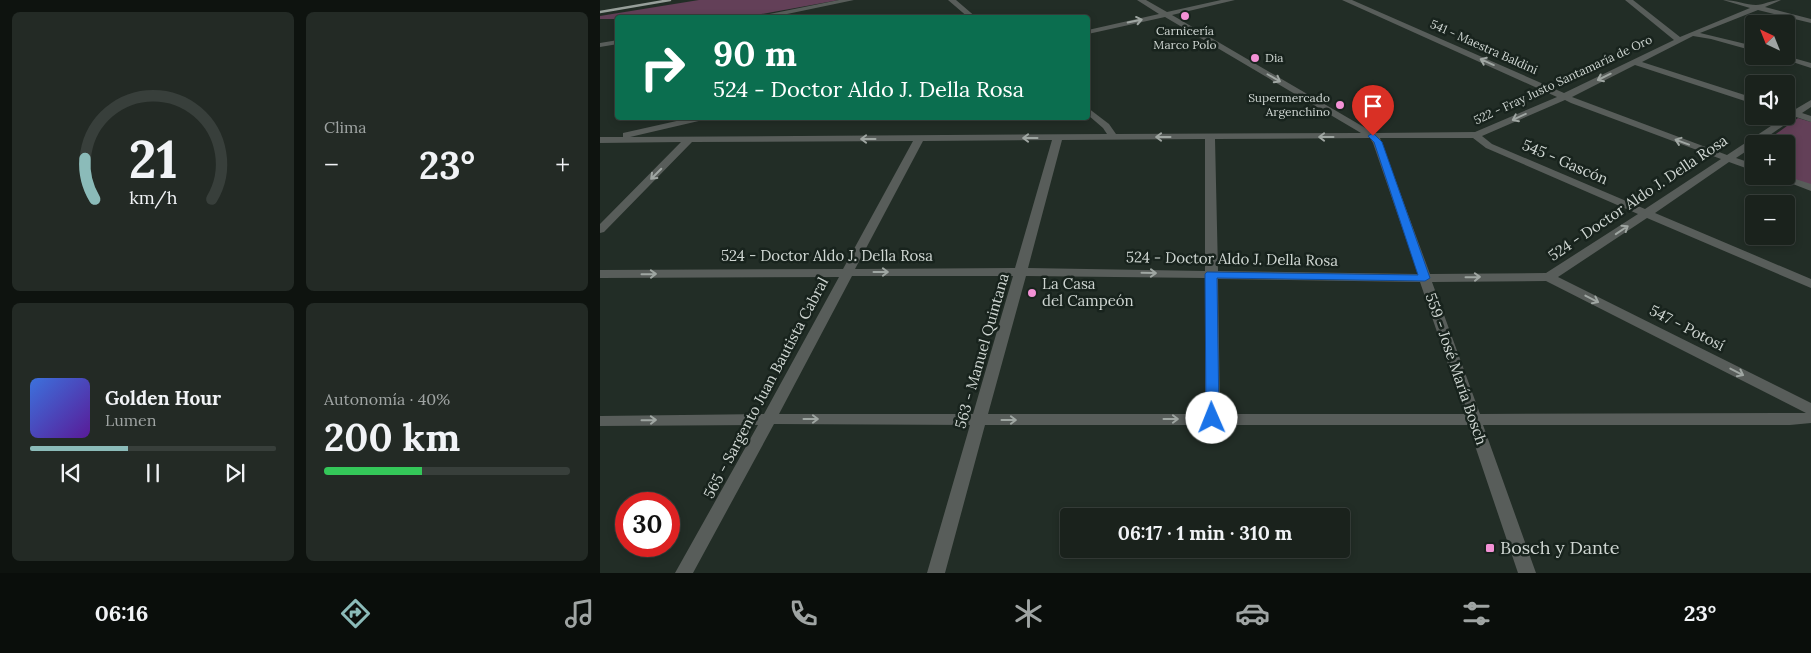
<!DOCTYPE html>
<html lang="es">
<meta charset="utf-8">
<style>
:root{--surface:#1a221c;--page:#232a25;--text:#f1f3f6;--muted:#9fa4a3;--line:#383f3b;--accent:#8bbbb9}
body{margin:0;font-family:Lora,serif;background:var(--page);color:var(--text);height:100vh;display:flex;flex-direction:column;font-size:19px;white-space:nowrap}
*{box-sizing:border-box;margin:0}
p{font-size:16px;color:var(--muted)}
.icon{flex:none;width:28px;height:28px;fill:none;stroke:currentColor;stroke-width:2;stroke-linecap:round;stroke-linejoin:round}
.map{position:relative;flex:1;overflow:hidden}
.details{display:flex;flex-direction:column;gap:12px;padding:12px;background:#0e130f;width:600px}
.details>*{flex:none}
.guide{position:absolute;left:15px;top:15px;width:475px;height:105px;border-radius:5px;box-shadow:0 2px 8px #0003,0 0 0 1px var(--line);background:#0b6e4f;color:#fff;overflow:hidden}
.needle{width:32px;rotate:317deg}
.controls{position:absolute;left:1145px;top:15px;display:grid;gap:10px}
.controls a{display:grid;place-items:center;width:50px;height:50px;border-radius:5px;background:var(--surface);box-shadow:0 2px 8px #0003,0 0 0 1px var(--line);font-size:25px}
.speed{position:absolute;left:15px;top:492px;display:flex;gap:10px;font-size:25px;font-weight:700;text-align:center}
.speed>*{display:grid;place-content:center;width:65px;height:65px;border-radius:50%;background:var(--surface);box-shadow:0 2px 8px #0003,0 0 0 1px var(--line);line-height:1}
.speed .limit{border:8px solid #d22;background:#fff;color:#111}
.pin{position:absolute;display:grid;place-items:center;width:42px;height:42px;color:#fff;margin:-51px -21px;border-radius:50% 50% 50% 0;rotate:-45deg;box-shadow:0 0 5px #0007}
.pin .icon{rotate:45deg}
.me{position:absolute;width:55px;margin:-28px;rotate:359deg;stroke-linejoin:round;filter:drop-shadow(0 0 4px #0008)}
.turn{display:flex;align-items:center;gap:18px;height:105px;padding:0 15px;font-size:22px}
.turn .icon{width:65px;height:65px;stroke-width:2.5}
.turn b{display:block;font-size:35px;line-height:42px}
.big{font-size:38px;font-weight:700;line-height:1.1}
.details .card{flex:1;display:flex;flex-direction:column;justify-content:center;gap:8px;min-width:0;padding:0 18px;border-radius:8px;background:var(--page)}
.details .dial{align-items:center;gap:0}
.dial svg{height:130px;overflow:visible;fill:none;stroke:var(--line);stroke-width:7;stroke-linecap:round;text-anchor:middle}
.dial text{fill:var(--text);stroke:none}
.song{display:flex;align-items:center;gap:15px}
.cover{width:60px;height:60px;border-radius:8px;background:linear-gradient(135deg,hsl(220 70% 55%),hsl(270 70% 35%))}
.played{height:5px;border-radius:2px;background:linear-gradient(90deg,var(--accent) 40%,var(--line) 40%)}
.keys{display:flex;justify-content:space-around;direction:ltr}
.heat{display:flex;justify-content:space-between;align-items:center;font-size:28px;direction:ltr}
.charge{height:8px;border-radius:4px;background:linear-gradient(90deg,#34c759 40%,var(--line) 0)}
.details .tiles{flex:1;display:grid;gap:12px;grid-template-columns:repeat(2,1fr)}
.trip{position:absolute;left:460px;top:508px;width:290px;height:50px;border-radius:5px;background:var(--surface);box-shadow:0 2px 8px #0003,0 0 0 1px var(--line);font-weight:700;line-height:50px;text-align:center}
.tab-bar{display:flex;height:80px;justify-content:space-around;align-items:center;background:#0a0e0b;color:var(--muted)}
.tab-bar .icon{width:35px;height:35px}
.tab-bar .selected{color:var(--accent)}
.tab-bar b{font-size:22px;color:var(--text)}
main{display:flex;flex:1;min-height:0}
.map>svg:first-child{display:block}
.green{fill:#634058}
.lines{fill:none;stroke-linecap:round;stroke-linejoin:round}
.minor{fill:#585d5a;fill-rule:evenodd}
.rail{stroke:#979f9a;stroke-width:2.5}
.oneway{stroke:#9fa6a2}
.route{fill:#1a73e8;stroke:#114b97}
.poi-dot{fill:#f391d5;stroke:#18231d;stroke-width:2}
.labels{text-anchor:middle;stroke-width:5;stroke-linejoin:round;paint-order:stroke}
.far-poi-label{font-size:12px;fill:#cfd6d2;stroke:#18231d}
.far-street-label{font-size:12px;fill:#cfd6d2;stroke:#18231d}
.street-label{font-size:15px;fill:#cfd6d2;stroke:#18231d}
.poi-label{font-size:15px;fill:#cfd6d2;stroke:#18231d;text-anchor:start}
.near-poi-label{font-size:18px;fill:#cfd6d2;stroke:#18231d;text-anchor:start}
</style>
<main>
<section class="details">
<div class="tiles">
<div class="card dial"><svg viewBox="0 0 100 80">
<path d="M14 69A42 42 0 1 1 86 69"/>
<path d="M14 69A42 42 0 0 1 8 44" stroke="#8bbbb9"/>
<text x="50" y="56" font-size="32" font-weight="700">21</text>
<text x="50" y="72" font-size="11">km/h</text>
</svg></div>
<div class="card"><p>Clima</p>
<div class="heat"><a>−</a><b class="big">23°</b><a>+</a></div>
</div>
<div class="card">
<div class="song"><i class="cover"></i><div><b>Golden Hour</b><p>Lumen</p></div></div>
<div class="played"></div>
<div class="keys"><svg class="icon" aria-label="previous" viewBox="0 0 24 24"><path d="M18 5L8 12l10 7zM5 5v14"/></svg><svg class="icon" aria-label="pause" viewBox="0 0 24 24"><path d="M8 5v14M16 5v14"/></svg><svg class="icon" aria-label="next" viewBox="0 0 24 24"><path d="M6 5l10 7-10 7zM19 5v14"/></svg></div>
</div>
<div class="card"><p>Autonomía · 40%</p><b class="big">200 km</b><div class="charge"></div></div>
</div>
</section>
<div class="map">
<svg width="1211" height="573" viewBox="0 0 1211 573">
<rect width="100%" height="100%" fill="#222d26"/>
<!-- green -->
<path class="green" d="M99 0H239L145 17 18 18 17 19H0V16Z
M1198 118 1211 122V187L1186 176V144H1162Z"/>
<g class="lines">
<!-- minor -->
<path class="minor" d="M239 0H254L168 18H150Z
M348 0H356L377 18H369Z
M537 0H546L567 12 621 0H635L572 15 774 133 875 132 957 97 742 0H752L964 93 1074 40 1025 0H1033L1080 37 1150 8 1123 0C1135 0 1147 5 1156 5 1164 5 1171 0 1181 0L1165 7 1211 19V23L1158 10 1100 33 1154 46V51L1111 39 1093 36 1042 62 1154 98V104L1035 65 972 97 1127 155 1186 116 1187 110H1194L1211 100V107L1202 113 1211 116V122L1196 117 1157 144H1154V146L1136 158 1154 164V171L1129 162 1055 213 1211 279V288L1047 218 958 277 1211 403V423L1190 425H883L936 573H918L868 425H385L345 573H327L370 425 174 424 93 573H75L158 425 0 426V416L164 414 239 277 0 278V270L243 269 313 141 92 142 4 232 0 233V224L81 142 0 143V137H23V133L90 118H105L103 120 30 137 507 134 503 128 488 115V108L509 124 516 134 761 133 565 17 488 34V30L559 14ZM965 100 971 103 1121 159 1045 209 892 144 882 136ZM770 138 773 143 818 274 618 271 615 139ZM780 138H873L886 148 1038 214 946 273 830 274ZM605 139V271L428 268 462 140ZM452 140 415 268 255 269 323 141ZM252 276H413L373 414H179ZM426 276 605 278V414H388ZM618 279 820 282 865 414H620ZM946 281 1206 413H1207L880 414 832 282Z
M18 40V44L0 47V43Z
M1174 56H1186L1211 63V68Z
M1172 176H1186L1211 184V191Z"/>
<!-- rail -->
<path class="rail" d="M0 12 70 0"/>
</g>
<!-- one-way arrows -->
<defs><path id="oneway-shaft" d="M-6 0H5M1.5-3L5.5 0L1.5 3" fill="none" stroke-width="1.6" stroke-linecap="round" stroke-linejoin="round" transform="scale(1.25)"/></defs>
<g class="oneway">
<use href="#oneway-shaft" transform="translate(535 21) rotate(-12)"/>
<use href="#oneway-shaft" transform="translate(887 62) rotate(-156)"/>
<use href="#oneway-shaft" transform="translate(1004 77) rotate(154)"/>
<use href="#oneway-shaft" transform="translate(674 78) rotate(30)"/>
<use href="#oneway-shaft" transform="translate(919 117) rotate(155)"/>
<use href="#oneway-shaft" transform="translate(563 137) rotate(180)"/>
<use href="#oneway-shaft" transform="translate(726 137) rotate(180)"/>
<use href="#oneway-shaft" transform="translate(430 138) rotate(180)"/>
<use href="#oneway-shaft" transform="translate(268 139) rotate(180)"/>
<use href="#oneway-shaft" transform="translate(1082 142) rotate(-160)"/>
<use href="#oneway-shaft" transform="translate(56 174) rotate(135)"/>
<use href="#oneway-shaft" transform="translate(1022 230) rotate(-34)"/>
<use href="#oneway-shaft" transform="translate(281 272)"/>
<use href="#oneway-shaft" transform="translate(549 273) rotate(1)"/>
<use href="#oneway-shaft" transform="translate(49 274) rotate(-1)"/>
<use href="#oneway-shaft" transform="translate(873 277) rotate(-1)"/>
<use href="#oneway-shaft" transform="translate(992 299) rotate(27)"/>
<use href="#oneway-shaft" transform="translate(1137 372) rotate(27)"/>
<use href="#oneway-shaft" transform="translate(211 419)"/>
<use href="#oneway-shaft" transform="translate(571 419)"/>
<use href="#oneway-shaft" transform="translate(49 420) rotate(-1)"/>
<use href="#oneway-shaft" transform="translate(409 420)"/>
</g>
<!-- route -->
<path class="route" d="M773 133 782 142 830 278 825 281 617 278 619 418 617 422H608L606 418 605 274 607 272 818 275 774 142 768 136Z"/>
<!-- markers -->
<g class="poi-dot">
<circle cx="585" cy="16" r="5"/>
<circle cx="655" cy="58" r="5"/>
<circle cx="740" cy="105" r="5"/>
<circle cx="432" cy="293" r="5"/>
<rect x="885" y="543" width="10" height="10" rx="2.5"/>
</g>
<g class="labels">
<!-- far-poi labels -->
<g class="far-poi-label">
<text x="585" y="35">Carnicería<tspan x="585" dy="14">Marco Polo</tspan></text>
<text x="665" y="62" text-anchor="start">Dia</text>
<text x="730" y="102" text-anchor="end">Supermercado<tspan x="730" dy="14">Argenchino</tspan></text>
</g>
<!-- far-street labels -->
<g class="far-street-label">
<text transform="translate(884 47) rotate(24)" y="4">541 - Maestra Baldini</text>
<text transform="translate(963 80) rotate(-25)" y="4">522 - Fray Justo Santamaría de Oro</text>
</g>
<!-- street labels -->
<g class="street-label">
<text transform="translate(965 162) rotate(23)" y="5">545 - Gascón</text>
<text transform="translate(1038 198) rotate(-34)" y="5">524 - Doctor Aldo J. Della Rosa</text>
<text x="227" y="261">524 - Doctor Aldo J. Della Rosa</text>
<text transform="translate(632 259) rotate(1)" y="5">524 - Doctor Aldo J. Della Rosa</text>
<text transform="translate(1087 328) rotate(27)" y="5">547 - Potosí</text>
<text transform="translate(382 351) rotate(-74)" y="5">563 - Manuel Quintana</text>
<text transform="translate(856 369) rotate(71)" y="5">559 - José María Bosch</text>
<text transform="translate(166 388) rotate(-62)" y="5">565 - Sargento Juan Bautista Cabral</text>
</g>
<!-- poi labels -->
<g class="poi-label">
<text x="442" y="289">La Casa<tspan x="442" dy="17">del Campeón</tspan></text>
</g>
<!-- near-poi labels -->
<g class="near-poi-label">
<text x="900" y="554">Bosch y Dante</text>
</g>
</g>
</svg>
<div class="controls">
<a><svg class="needle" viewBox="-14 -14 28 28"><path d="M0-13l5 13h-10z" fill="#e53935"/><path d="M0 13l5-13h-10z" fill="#9fa4a3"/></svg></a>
<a><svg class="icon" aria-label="sound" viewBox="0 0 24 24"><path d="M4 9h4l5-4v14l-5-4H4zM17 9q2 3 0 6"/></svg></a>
<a>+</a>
<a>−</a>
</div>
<div class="speed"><div class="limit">30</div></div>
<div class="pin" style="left:773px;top:136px;background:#d93025"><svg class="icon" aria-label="arrive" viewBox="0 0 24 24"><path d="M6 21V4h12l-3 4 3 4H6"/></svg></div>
<svg class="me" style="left:612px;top:418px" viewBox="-20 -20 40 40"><circle r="19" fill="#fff"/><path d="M0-13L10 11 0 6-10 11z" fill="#1a73e8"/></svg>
<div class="trip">06:17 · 1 min · 310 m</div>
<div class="guide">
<div class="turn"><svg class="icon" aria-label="right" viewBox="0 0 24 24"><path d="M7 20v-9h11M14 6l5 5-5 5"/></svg><div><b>90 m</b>524 - Doctor Aldo J. Della Rosa</div></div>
</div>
</div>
</main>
<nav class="tab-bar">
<b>06:16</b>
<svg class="icon selected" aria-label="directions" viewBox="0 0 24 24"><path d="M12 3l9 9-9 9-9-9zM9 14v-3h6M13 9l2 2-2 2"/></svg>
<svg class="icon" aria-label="music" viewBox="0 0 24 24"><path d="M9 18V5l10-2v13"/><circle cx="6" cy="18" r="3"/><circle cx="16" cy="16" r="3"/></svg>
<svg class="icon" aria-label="phone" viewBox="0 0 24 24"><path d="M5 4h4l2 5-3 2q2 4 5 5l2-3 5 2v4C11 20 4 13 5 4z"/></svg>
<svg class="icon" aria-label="climate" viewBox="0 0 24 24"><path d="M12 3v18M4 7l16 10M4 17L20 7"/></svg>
<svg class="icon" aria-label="car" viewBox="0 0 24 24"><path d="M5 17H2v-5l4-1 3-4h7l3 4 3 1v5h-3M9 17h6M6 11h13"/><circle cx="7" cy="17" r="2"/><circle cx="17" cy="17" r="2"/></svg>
<svg class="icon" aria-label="filters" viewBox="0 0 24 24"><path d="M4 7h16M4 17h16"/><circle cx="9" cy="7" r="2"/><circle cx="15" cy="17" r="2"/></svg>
<b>23°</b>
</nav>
